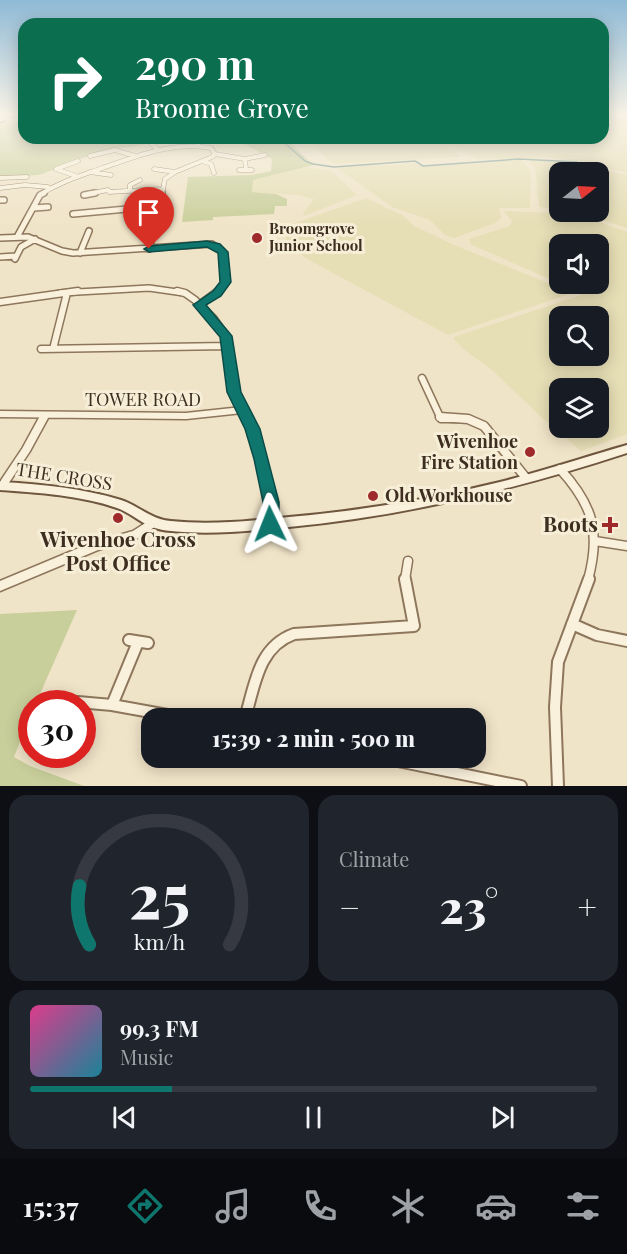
<!DOCTYPE html>
<meta charset="utf-8">
<style>
:root{--surface:#171b24;--page:#20242c;--text:#f1f3f6;--muted:#9ea1a6;--line:#363941;--accent:#0f766e}
body{margin:0;font-family:"Playfair Display",serif;background:var(--page);color:var(--text);height:100vh;display:flex;flex-direction:column;font-size:22px;white-space:nowrap}
*{box-sizing:border-box;margin:0}
p{font-size:20px;color:var(--muted)}
.icon{flex:none;width:33px;height:33px;fill:none;stroke:currentColor;stroke-width:2;stroke-linecap:round;stroke-linejoin:round}
.map{position:relative;height:786px;overflow:hidden}
.side{display:flex;flex-direction:column;gap:9px;padding:9px;background:#0d0f14;flex:1}
.side>*{flex:none}
.hud{position:absolute;left:18px;top:18px;width:591px;height:126px;border-radius:18px;box-shadow:0 3px 15px #0003;background:#0b6e4f;color:#fff;overflow:hidden}
.needle{width:39px;rotate:72deg}
.controls{position:absolute;left:549px;top:162px;display:grid;gap:12px}
.controls a{display:grid;place-items:center;width:60px;height:60px;border-radius:12px;background:var(--surface);box-shadow:0 3px 15px #0003;font-size:30px}
.speed{position:absolute;left:18px;top:690px;display:flex;gap:12px;font-size:30px;font-weight:700;text-align:center}
.speed>*{display:grid;place-content:center;width:78px;height:78px;border-radius:50%;background:var(--surface);box-shadow:0 3px 15px #0003;line-height:1}
.speed .limit{border:9px solid #d22;background:#fff;color:#111}
.pin{position:absolute;display:grid;place-items:center;width:51px;height:51px;color:#fff;margin:-62px -26px;border-radius:50% 50% 50% 0;rotate:-45deg;box-shadow:0 0 6px #0007}
.pin .icon{rotate:45deg}
.me{position:absolute;width:66px;margin:-33px;rotate:358deg;stroke-linejoin:round;filter:drop-shadow(0 0 4px #0008)}
.turn{display:flex;align-items:center;gap:21px;height:126px;padding:0 18px;font-size:27px}
.turn .icon{width:78px;height:78px;stroke-width:2.5}
.turn b{display:block;font-size:42px;line-height:51px}
.big{font-size:45px;font-weight:800;line-height:1.1}
.side .card{flex:1;display:flex;flex-direction:column;justify-content:center;gap:9px;min-width:0;padding:0 21px;border-radius:18px;background:var(--page)}
.side .dial{align-items:center;gap:0}
.dial svg{height:156px;overflow:visible;fill:none;stroke:var(--line);stroke-width:7;stroke-linecap:round;text-anchor:middle}
.dial text{fill:var(--text);stroke:none}
.song{display:flex;align-items:center;gap:18px}
.cover{width:72px;height:72px;border-radius:9px;background:linear-gradient(135deg,hsl(330 70% 55%),hsl(190 70% 35%))}
.played{height:6px;border-radius:3px;background:linear-gradient(90deg,var(--accent) 25%,var(--line) 25%)}
.keys{display:flex;justify-content:space-around;direction:ltr}
.heat{display:flex;justify-content:space-between;align-items:center;font-size:33px;direction:ltr}
.side .tiles{flex:1;display:grid;gap:9px;grid-template-columns:1fr 1fr}
.card:last-child{grid-column:span 2}
.trip{position:absolute;left:141px;top:708px;width:345px;height:60px;border-radius:18px;background:var(--surface);box-shadow:0 3px 15px #0003;font-weight:800;line-height:60px;text-align:center}
.tab-bar{display:flex;height:96px;justify-content:space-around;align-items:center;background:#090b0e;color:var(--muted)}
.tab-bar .icon{width:42px;height:42px}
.tab-bar .selected{color:var(--accent)}
.tab-bar b{font-size:27px;color:var(--text)}
.map>svg:first-child{display:block}
.farmland{fill:#e6deb5;fill-rule:evenodd}
.green{fill:#c9cf9b}
.lines{fill:none;stroke-linecap:round;stroke-linejoin:round}
.stream{stroke:#6f938a;stroke-width:1.5}
.minor-far4-casing{stroke:#8d765c;stroke-width:5}
.minor-far3-casing{stroke:#8d765c;stroke-width:8}
.minor-far2-casing{stroke:#8d765c;stroke-width:9}
.minor-far1-casing{stroke:#8d765c;stroke-width:11}
.minor-casing{stroke:#8d765c;stroke-width:14}
.tertiary-casing{stroke:#8d765c;stroke-width:3}
.secondary-casing{stroke:#6f573f;stroke-width:4}
.minor-far4{stroke:#faf1dc;stroke-width:4}
.minor-far3{stroke:#faf1dc;stroke-width:5}
.minor-far2{stroke:#faf1dc;stroke-width:6}
.minor-far1{stroke:#faf1dc;stroke-width:8}
.minor{stroke:#faf1dc;stroke-width:10}
.tertiary{fill:#faf1dc;fill-rule:evenodd}
.secondary{fill:#faf1dc;fill-rule:evenodd}
.rail{stroke:#3d2e20;stroke-width:1.5;stroke-dasharray:6 6;stroke-linecap:butt}
.route{fill:#0f766e;stroke:#0a4d48;stroke-width:1.5}
.poi-dot{fill:#9e2a2b;stroke:#f7eed8;stroke-width:2}
.labels{text-anchor:middle;stroke-width:6;stroke-linejoin:round;paint-order:stroke}
.far-poi-label{font-size:15px;font-weight:bold;fill:#3d2e20;stroke:#f7eed8;text-anchor:start}
.street-label{font-size:18px;fill:#3d2e20;stroke:#f7eed8}
.poi-label{font-size:18px;font-weight:bold;fill:#3d2e20;stroke:#f7eed8;text-anchor:end}
.near-poi-label{font-size:21px;font-weight:bold;fill:#3d2e20;stroke:#f7eed8;text-anchor:end}
</style>
<div class="map">
<svg width="627" height="786" viewBox="0 0 627 786">
<rect width="100%" height="100%" fill="#f0e4c8"/>
<!-- farmland -->
<path class="farmland" d="M603 116H627V173L563 158 478 159 436 141 457 152 459 157 335 164 330 162 314 145 303 138H603Z
M522 160 531 172 530 208H499L501 218 495 223 454 238 445 235 430 220 392 207 337 168 342 166 395 165 415 163 422 167Z
M529 160 576 163 627 175V228L578 212H598V172H560L559 209 539 207 535 169Z
M306 167 331 171 357 195 304 216 303 213 314 199 298 195 252 192V180Z
M366 198 402 215 414 226 454 245 572 293 448 335 309 260 287 244 285 232 287 226Z
M506 211 575 214 627 232V434L581 451 540 416 492 370 462 348 454 339V337L581 295 577 291 561 284H598V244H560L559 283 472 245 469 239 510 226 512 221 504 212ZM598 316V356H560V316ZM598 388V428H560V388Z"/>
<!-- green -->
<path class="green" d="M24 116V138H158L144 145 114 149 83 158 39 175 0 177V125Z
M234 138H285L310 162 318 164 253 180 252 192 276 194 287 199V206H275L274 214 213 217V220L182 222 188 177 252 175 271 171 272 159Z
M77 610 36 703 32 704 31 714 14 757 30 766 84 786H0V614Z"/>
<g class="lines">
<!-- stream -->
<path class="stream" d="M279 138 305 161 313 164 334 167 415 161 423 166 519 159 577 162"/>
<!-- minor-far4 casing -->
<g class="minor-far4-casing">
<path id="minor-far4" d="M197 145 203 138
M157 149 151 143 161 138
M215 154 245 159 246 170
M90 156 115 150 135 156
M245 159 265 155
M202 161 211 164 214 173
M154 169 175 172
M239 170H252
M90 172 111 175
M76 176 56 169 78 161
M0 178 27 177
M0 188 25 185 48 187
M130 191V185L140 180
M41 194C60 182 80 176 102 168 138 156 172 141 211 148L215 154 212 157 175 172 165 179 162 194
M88 194 108 190 109 192 162 189"/>
</g>
<!-- minor-far3 casing -->
<g class="minor-far3-casing">
<path id="minor-far3" d="M84 195 95 193
M0 200H4
M34 208 48 207
M73 214 159 206
M17 237 40 195 44 193
M0 238 28 237 62 251 73 253 212 244 223 252 226 282 217 293
M149 249 162 193
M80 253 89 231
M0 257 16 256
M15 259 21 247 35 239
M60 293 149 288 184 293"/>
</g>
<!-- minor-far2 casing -->
<g class="minor-far2-casing">
<path id="minor-far2" d="M177 291 185 293 195 300 214 319 226 336 234 391 247 419
M0 302 78 291
M199 305 218 291
M41 349 227 346
M53 349 67 293
M422 378 441 419
M0 414 186 416 242 410
M43 419 45 415
M442 419H469"/>
</g>
<!-- minor-far1 casing -->
<g class="minor-far1-casing">
<path id="minor-far1" d="M246 417C264 450 270 487 270 524
M440 417 468 419 484 426 526 478
M560 469C593 505 601 532 588 580
M2 486 26 450 44 417
M595 541 627 546
M405 580 408 561"/>
</g>
<!-- minor casing -->
<g class="minor-casing">
<path id="minor" d="M572 624 597 635 627 641
M129 640 148 643
M55 700 112 705 184 718
M112 705 138 642
M245 718C255 685 258 647 294 634L414 626 405 579
M383 758 521 786
M558 786 555 707 558 662 589 579"/>
</g>
<!-- tertiary casing -->
<g class="tertiary-casing">
<path id="tertiary" d="M153 518 157 519 159 522 157 525 141 537 98 550 0 591V581L91 543 133 531Z"/>
</g>
<!-- secondary casing -->
<g class="secondary-casing">
<path id="secondary" d="M627 445V453C517 489 405 516 289 527 250 531 210 535 171 531 144 529 138 516 117 508 80 495 39 493 0 490V482C41 484 82 488 121 500 139 506 152 520 171 521 210 525 250 521 289 517 360 511 431 499 500 482 543 471 585 457 627 445Z"/>
</g>
<!-- minor-far4 -->
<use href="#minor-far4" class="minor-far4"/>
<!-- minor-far3 -->
<use href="#minor-far3" class="minor-far3"/>
<!-- minor-far2 -->
<use href="#minor-far2" class="minor-far2"/>
<!-- minor-far1 -->
<use href="#minor-far1" class="minor-far1"/>
<!-- minor -->
<use href="#minor" class="minor"/>
<!-- tertiary -->
<use href="#tertiary" class="tertiary"/>
<!-- secondary -->
<use href="#secondary" class="secondary"/>
<!-- rail -->
<path class="rail" d="M0 123 17 116"/>
</g>
<!-- sky -->
<linearGradient id="sky" x2="0" y2="1"><stop stop-color="#8fbad6"/><stop offset="0.51" stop-color="#f8f3e6"/><stop offset="1" stop-color="#f8f3e6" stop-opacity="0"/></linearGradient>
<rect width="627" height="226" fill="url(#sky)"/>
<!-- route -->
<path class="route" d="M207 241 220 244 228 252 231 282 221 296 206 305 232 336 241 392 260 429 279 502V524L276 529 270 531 264 529 262 524 263 502 254 459 245 429 227 392 220 337 193 305 213 291 220 282 218 253 207 247 149 252 144 249 149 246Z"/>
<!-- markers -->
<g class="poi-dot">
<circle cx="257" cy="238" r="6"/>
<circle cx="530" cy="452" r="6"/>
<circle cx="373" cy="496" r="6"/>
<circle cx="118" cy="518" r="6"/>
<path d="M607 516h6v6h6v6h-6v6h-6v-6h-6v-6h6z"/>
</g>
<g class="labels">
<!-- far-poi labels -->
<g class="far-poi-label">
<text x="269" y="234">Broomgrove<tspan x="269" dy="17">Junior School</tspan></text>
</g>
<!-- street labels -->
<g class="street-label">
<text x="143" y="406">TOWER ROAD</text>
<text transform="translate(64 477) rotate(9)" y="6">THE CROSS</text>
</g>
<!-- poi labels -->
<g class="poi-label">
<text x="518" y="448">Wivenhoe<tspan x="518" dy="21">Fire Station</tspan></text>
<text x="385" y="502" text-anchor="start">Old Workhouse</text>
</g>
<!-- near-poi labels -->
<g class="near-poi-label">
<text x="598" y="532">Boots</text>
<text x="118" y="547" text-anchor="middle">Wivenhoe Cross<tspan x="118" dy="24">Post Office</tspan></text>
</g>
</g>
</svg>
<div class="controls">
<a><svg class="needle" viewBox="-14 -14 28 28"><path d="M0-13l5 13h-10z" fill="#e53935"/><path d="M0 13l5-13h-10z" fill="#9ea1a6"/></svg></a>
<a><svg class="icon" aria-label="sound" viewBox="0 0 24 24"><path d="M4 9h4l5-4v14l-5-4H4zM17 9q2 3 0 6"/></svg></a>
<a><svg class="icon" aria-label="search" viewBox="0 0 24 24"><circle cx="10" cy="10" r="6"/><path d="M15 15l6 6"/></svg></a>
<a><svg class="icon" aria-label="layers" viewBox="0 0 24 24"><path d="M12 4l9 5-9 5-9-5zM3 14l9 5 9-5"/></svg></a>
</div>
<div class="speed"><div class="limit">30</div></div>
<div class="pin" style="left:149px;top:249px;background:#d93025"><svg class="icon" aria-label="arrive" viewBox="0 0 24 24"><path d="M6 21V4h12l-3 4 3 4H6"/></svg></div>
<svg class="me" style="left:270px;top:524px" viewBox="-20 -20 40 40"><path d="M0-17L14 15 0 8-14 15z" fill="#0f766e" stroke="#fff" stroke-width="4"/></svg>
<div class="trip">15:39 · 2 min · 500 m</div>
<div class="hud">
<div class="turn"><svg class="icon" aria-label="right" viewBox="0 0 24 24"><path d="M7 20v-9h11M14 6l5 5-5 5"/></svg><div><b>290 m</b>Broome Grove</div></div>
</div>
</div>
<section class="side">
<div class="tiles">
<div class="card dial"><svg viewBox="0 0 100 80">
<path d="M14 69A42 42 0 1 1 86 69"/>
<path d="M14 69A42 42 0 0 1 9 39" stroke="#0f766e"/>
<text x="50" y="56" font-size="32" font-weight="700">25</text>
<text x="50" y="72" font-size="11">km/h</text>
</svg></div>
<div class="card"><p>Climate</p>
<div class="heat"><a>−</a><b class="big">23°</b><a>+</a></div>
</div>
<div class="card">
<div class="song"><i class="cover"></i><div><b>99.3 FM</b><p>Music</p></div></div>
<div class="played"></div>
<div class="keys"><svg class="icon" aria-label="previous" viewBox="0 0 24 24"><path d="M18 5L8 12l10 7zM5 5v14"/></svg><svg class="icon" aria-label="pause" viewBox="0 0 24 24"><path d="M8 5v14M16 5v14"/></svg><svg class="icon" aria-label="next" viewBox="0 0 24 24"><path d="M6 5l10 7-10 7zM19 5v14"/></svg></div>
</div>
</div>
</section>
<nav class="tab-bar">
<b>15:37</b>
<svg class="icon selected" aria-label="directions" viewBox="0 0 24 24"><path d="M12 3l9 9-9 9-9-9zM9 14v-3h6M13 9l2 2-2 2"/></svg>
<svg class="icon" aria-label="music" viewBox="0 0 24 24"><path d="M9 18V5l10-2v13"/><circle cx="6" cy="18" r="3"/><circle cx="16" cy="16" r="3"/></svg>
<svg class="icon" aria-label="phone" viewBox="0 0 24 24"><path d="M5 4h4l2 5-3 2q2 4 5 5l2-3 5 2v4C11 20 4 13 5 4z"/></svg>
<svg class="icon" aria-label="climate" viewBox="0 0 24 24"><path d="M12 3v18M4 7l16 10M4 17L20 7"/></svg>
<svg class="icon" aria-label="car" viewBox="0 0 24 24"><path d="M5 17H2v-5l4-1 3-4h7l3 4 3 1v5h-3M9 17h6M6 11h13"/><circle cx="7" cy="17" r="2"/><circle cx="17" cy="17" r="2"/></svg>
<svg class="icon" aria-label="filters" viewBox="0 0 24 24"><path d="M4 7h16M4 17h16"/><circle cx="9" cy="7" r="2"/><circle cx="15" cy="17" r="2"/></svg>
</nav>
